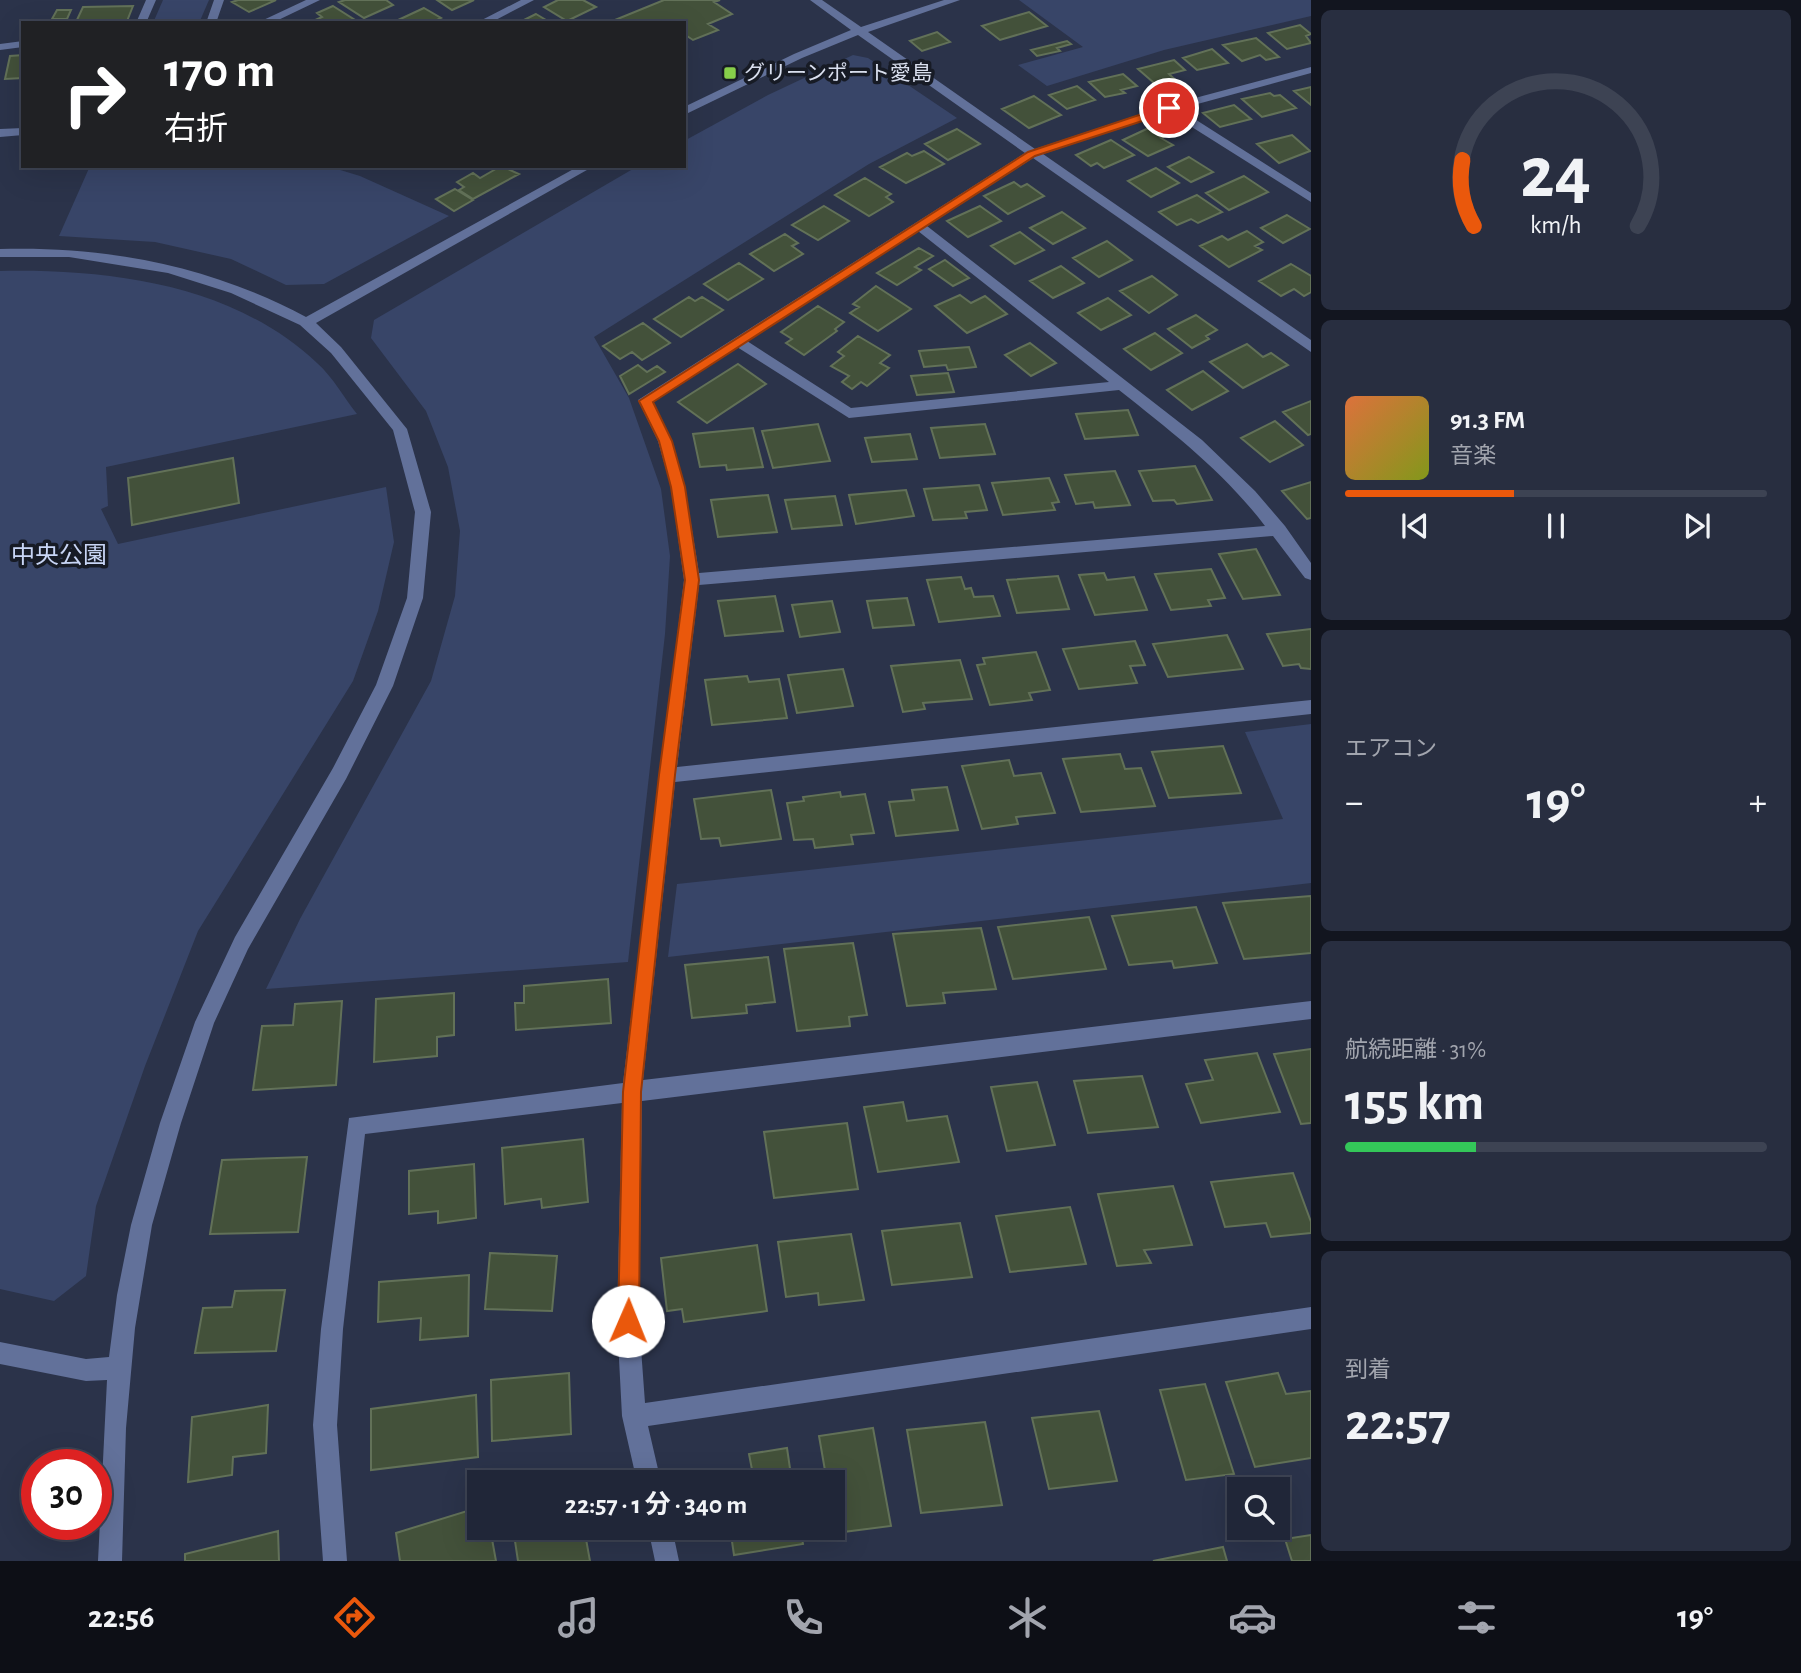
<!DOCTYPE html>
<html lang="ja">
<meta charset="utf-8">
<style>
:root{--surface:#202638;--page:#282e40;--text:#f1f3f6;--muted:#a2a5ae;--line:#3d4353;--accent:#ea580c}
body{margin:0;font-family:"Alegreya Sans","Noto Sans JP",sans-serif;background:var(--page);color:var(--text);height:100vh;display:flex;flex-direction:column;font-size:26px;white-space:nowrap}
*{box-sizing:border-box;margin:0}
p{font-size:23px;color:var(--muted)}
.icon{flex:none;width:38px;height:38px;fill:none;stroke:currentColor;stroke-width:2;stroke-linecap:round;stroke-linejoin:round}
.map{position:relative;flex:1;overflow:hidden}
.side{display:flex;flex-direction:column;gap:10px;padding:10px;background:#12151f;width:490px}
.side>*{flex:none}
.guide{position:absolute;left:21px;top:21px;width:665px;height:147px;border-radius:0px;box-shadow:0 7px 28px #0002,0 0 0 2px var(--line);background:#202124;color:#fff;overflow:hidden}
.controls{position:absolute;left:1227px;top:1477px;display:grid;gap:14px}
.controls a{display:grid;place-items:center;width:63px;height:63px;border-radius:0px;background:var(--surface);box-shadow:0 7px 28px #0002,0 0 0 2px var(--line);font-size:35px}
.speed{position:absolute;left:21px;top:1449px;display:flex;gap:14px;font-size:35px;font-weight:700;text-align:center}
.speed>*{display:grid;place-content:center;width:91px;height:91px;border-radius:50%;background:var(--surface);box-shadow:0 7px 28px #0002,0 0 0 2px var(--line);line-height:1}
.speed .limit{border:10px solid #d22;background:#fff;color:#111}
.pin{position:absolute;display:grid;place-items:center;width:60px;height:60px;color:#fff;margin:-30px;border:4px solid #fff;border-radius:50%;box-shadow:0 2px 7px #0007}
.me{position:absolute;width:77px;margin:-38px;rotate:1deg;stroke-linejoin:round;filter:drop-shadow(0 0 5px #0008)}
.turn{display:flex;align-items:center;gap:24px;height:147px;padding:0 28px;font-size:32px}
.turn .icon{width:91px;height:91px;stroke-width:2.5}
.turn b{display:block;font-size:49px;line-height:60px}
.big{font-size:52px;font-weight:700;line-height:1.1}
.side .tile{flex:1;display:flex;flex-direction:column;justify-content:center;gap:10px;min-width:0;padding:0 24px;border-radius:10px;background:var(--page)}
.side .dial{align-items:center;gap:0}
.dial svg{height:182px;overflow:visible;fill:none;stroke:var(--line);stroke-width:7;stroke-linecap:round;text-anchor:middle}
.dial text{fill:var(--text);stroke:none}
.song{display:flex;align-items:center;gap:21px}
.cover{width:84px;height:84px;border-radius:10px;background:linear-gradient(135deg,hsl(20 70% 55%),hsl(70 70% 35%))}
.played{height:7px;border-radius:4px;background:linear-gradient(90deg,var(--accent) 40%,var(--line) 40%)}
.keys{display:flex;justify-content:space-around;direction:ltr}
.heat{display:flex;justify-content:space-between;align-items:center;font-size:38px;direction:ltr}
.charge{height:10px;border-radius:5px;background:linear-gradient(90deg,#34c759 31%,var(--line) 0)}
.trip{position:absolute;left:467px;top:1470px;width:378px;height:70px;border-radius:0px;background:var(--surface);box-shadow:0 7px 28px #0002,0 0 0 2px var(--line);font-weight:700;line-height:70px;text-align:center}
.tabs{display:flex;height:112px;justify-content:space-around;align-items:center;background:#0d0f16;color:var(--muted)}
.tabs .icon{width:49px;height:49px}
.tabs .active{color:var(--accent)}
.tabs b{font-size:32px;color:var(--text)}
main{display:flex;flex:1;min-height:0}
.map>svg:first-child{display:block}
.green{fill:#384568}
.building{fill:#43513a;stroke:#627158;stroke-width:2}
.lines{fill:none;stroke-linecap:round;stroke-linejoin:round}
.minor{fill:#62719a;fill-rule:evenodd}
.route{fill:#ea580c;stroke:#983908;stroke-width:2}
.poi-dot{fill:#87cf4a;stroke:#171b25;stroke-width:2.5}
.labels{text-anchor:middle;stroke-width:7;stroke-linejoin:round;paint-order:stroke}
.far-poi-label{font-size:21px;fill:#d9dfee;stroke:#171b25;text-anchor:start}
.park-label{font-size:24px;fill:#c8d5f5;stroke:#171b25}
</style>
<main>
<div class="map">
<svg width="1311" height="1561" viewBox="0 0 1311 1561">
<rect width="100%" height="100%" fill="#2b334a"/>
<!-- green -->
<path class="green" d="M163 0H209L199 23H153Z
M1019 0H1311V16L1164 50 1047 86 1018 65 1083 47Z
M853 55 868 58 957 118 869 164 594 337 629 398 661 489 670 556 665 634 628 962 266 989 300 919 431 681 455 596 460 531 448 467 426 411 371 338 374 320 638 166H684V141L768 95Z
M90 166H327L360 176 449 216 324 284 286 285 231 259 155 242 59 236Z
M0 271C110 269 233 284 317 363 333 377 344 398 357 414L106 467 108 506 101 509 118 544 386 487 394 542 378 611 353 681 198 931 145 1066 96 1206 86 1276 54 1301 0 1289Z
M1311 724V883L668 957 677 884 1283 819 1245 732Z"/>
<!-- building -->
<path class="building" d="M238 0H276L249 12 232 2Z
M345 0H386L393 5 364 18 339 2Z
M437 0H474L452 10Z
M558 0H583L596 7 567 21 544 7Z
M664 0H720L714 2 732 14 708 24 718 30 693 40 684 34V23H620L615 20Z
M133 6 127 21 76 22 83 7Z
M333 6 355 20 311 22 322 17 317 13Z
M424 8 441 18 431 23 396 21Z
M57 10H71L67 19H52Z
M1029 12 1047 26 1000 40 982 26Z
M536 14 551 23H518Z
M1300 25 1311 34 1306 36 1311 43 1287 49 1268 33Z
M937 32 950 42 922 51 910 41Z
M1256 38 1279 57 1266 60 1260 55 1242 61 1223 45Z
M1067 41 1071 44 1057 48 1060 51 1037 56 1031 50Z
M1212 49 1228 63 1197 70 1183 58Z
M23 55V78L5 79 10 56Z
M1174 60 1185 70 1169 74 1182 86 1162 90 1138 69Z
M1123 74 1137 86 1121 90 1125 93 1105 97 1089 82Z
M1077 86 1095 100 1067 109 1049 95Z
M1311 87V105L1294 91Z
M1270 93 1274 96 1280 95 1296 108 1262 117 1242 99Z
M1034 96 1061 115 1029 128 1002 109Z
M1234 105 1251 119 1220 127 1203 113Z
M1153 126 1168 135 1161 138 1173 145 1148 156 1123 140Z
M957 129 980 144 948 160 925 144Z
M1292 135 1310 151 1279 163 1257 144Z
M1111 140 1134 155 1104 168 1097 163 1091 166 1076 155Z
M924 151 944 164 906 183 880 167 907 153 912 156Z
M1189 157 1213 172 1191 182 1168 167Z
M501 166 519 174 473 199 459 190 464 187 457 182 473 173 480 178Z
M1156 168 1179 183 1151 197 1128 181Z
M1244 176 1268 192 1229 210 1206 193Z
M865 178 891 194 886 197 893 202 869 216 835 195Z
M1014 182 1021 187 1027 184 1044 196 1008 214 984 196Z
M455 189 473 200 454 211 436 199Z
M1197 195 1222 212 1198 223 1191 219 1177 225 1159 212Z
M824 206 849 221 818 240 792 225Z
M980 206 1001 221 968 237 947 221Z
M1062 212 1085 228 1053 244 1030 228Z
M1287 215 1310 229 1283 243 1261 228Z
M1247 231 1263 242 1255 246 1262 250 1229 267 1200 246 1222 236 1228 240Z
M1020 232 1044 250 1015 264 991 246Z
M785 234 798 243 792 246 803 254 774 271 750 254Z
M1107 241 1132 260 1099 277 1073 258Z
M919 248 933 256 915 267 921 270 897 285 877 273Z
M945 260 969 278 953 286 929 269Z
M739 263 763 279 728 300 704 284Z
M1291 264 1311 276V292L1304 296 1294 289 1281 296 1259 281Z
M1061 266 1084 283 1053 298 1030 281Z
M1152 276 1177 295 1149 313 1120 291Z
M876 286 911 309 878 331 850 313 859 307 853 304Z
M960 295 971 303 985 296 1007 314 967 333 935 306Z
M689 297 695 301 702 297 723 310 681 337 654 319Z
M1108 298 1131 315 1101 330 1078 313Z
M818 306 844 322 835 329 837 331 804 355 786 343 792 339 781 332Z
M1196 315 1217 330 1206 336 1209 339 1192 348 1168 329Z
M643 323 670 343 642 360 632 352 620 359 603 346Z
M1155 333 1182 353 1151 370 1124 349Z
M858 336 890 355 880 363 889 368 867 386 861 382 852 389 842 382 849 376 831 366 844 356 838 352Z
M1030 343 1056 363 1031 376 1005 355Z
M1247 344 1263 357 1271 353 1288 365 1243 388 1210 362Z
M969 347 976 367 948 370 946 365 924 367 919 351Z
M738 364 766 384 707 423 678 402Z
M638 365 647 372 657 366 665 372 629 394 620 376Z
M1203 371 1228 391 1192 410 1167 390Z
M948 373 954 392 917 395 911 376Z
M1311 401V434L1308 435 1283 412Z
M1128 410 1138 435 1085 439 1076 414Z
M1275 421 1303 445 1270 462 1241 438Z
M818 424 830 461 773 468 762 431Z
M985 424 995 454 940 458 931 428Z
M753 428 763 467 727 470 726 465 700 467 693 434Z
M910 434 917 459 872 462 865 438Z
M233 458 239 503 132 525 128 478Z
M1195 466 1212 500 1177 504 1174 500 1153 501 1139 471Z
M1115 471 1130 505 1095 508 1093 502 1076 504 1065 475Z
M1049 478 1059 502 1052 503 1055 510 1003 515 992 483Z
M1311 482V518L1307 519 1282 491Z
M979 485 987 510 965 512 967 518 933 520 924 489Z
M906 490 914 516 856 524 849 495Z
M768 495 777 532 718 537 711 500Z
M835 496 842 525 792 529 785 500Z
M1256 549 1280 595 1243 599 1219 554Z
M1211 569 1225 598 1208 600 1211 606 1171 610 1155 574Z
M1104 573 1107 580 1134 577 1147 610 1095 615 1079 575Z
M1058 576 1069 609 1017 613 1007 580Z
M961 577 965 589 971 588 974 597 993 596 1000 616 939 622 927 580Z
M775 596 783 631 725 636 718 601Z
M907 598 914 625 873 628 867 601Z
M832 601 840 632 800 637 792 605Z
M1311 629V669L1301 668 1299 664 1283 666 1267 634Z
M1227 635 1243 669 1168 677 1153 644Z
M1135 641 1145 665 1130 666 1137 683 1079 689 1063 649Z
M1036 652 1050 690 1029 693 1032 700 990 705 977 665 985 664 983 658Z
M960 660 972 699 923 703 925 709 903 712 891 666Z
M843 669 853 706 797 713 788 675Z
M747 676 749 682 779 679 787 718 712 725 705 680Z
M1223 746 1241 793 1169 798 1152 752Z
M1120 754 1125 769 1141 768 1155 806 1081 812 1063 759Z
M1009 760 1014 776 1041 773 1055 813 1016 817 1018 824 982 829 962 766Z
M947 787 958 830 896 836 889 802 914 800 912 790Z
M771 790 781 839 721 846 719 838 701 839 694 799Z
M840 792 841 797 865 794 874 833 851 835 853 844 815 848 813 839 794 840 787 803 804 801 803 797Z
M1311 896V953L1244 959 1223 903Z
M1196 907 1217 963 1174 968 1172 961 1129 965 1112 916Z
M1089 917 1106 969 1013 979 998 927Z
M981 928 996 989 943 993 945 1003 907 1006 893 934Z
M853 943 867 1015 849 1017 850 1026 797 1031 784 949Z
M768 957 775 1002 746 1005 747 1013 692 1018 685 965Z
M608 979 611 1023 516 1030 515 1003H524V986Z
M454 993V1035L437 1037V1056L374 1062 376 999Z
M342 1001 336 1085 253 1090 262 1026 293 1025 295 1004Z
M1311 1049V1123L1301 1124 1274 1054Z
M1257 1053 1280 1112 1201 1123 1186 1084 1213 1080 1205 1060Z
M1142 1076 1158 1127 1088 1133 1074 1081Z
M1037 1082 1055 1145 1007 1151 991 1087Z
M903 1102 907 1121 947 1116 959 1162 878 1172 864 1107Z
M847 1123 858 1189 774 1198 764 1132Z
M583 1139 588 1202 542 1208 541 1199 505 1204 502 1148Z
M307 1157 298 1232 210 1234 222 1160Z
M474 1164 476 1218 438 1223V1211L409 1214V1171Z
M1293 1173 1311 1222V1233L1271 1237 1266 1223 1225 1227 1211 1182Z
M1173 1186 1192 1245 1144 1250 1151 1263 1117 1266 1098 1194Z
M1070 1207 1086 1264 1010 1272 996 1216Z
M960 1223 972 1277 892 1285 882 1231Z
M851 1234 864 1300 819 1305 818 1293 786 1297 778 1242Z
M757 1245 767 1311 684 1322 682 1309 667 1311 661 1258Z
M490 1253 557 1256 552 1311 485 1309Z
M469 1275 468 1336 420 1340 421 1318 378 1322 379 1282Z
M285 1290 276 1351 195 1353 203 1308 232 1307 235 1291Z
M569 1373 571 1434 492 1441 491 1380Z
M1278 1373 1286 1394 1311 1391V1458L1255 1467 1226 1382Z
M1205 1384 1234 1474 1186 1480 1160 1390Z
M476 1395 478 1457 371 1470V1409Z
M268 1405 266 1453 233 1457 232 1475 188 1482 192 1417Z
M1099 1411 1117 1481 1049 1489 1032 1418Z
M985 1422 1002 1505 921 1513 907 1430Z
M873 1428 891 1526 835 1533 833 1482H827L819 1436Z
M787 1448 792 1482H742L754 1480 749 1454Z
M480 1507V1528H490L496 1561H400L396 1533Z
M513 1528H584L590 1561H518Z
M730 1528H800L803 1544 734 1555Z
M278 1531 279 1561H185V1554Z
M1311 1535V1561H1292L1285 1539Z
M1223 1547 1227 1561H1153Z"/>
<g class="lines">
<!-- minor -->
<path class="minor" d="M146 0H156L146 23H136Z
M214 0H224L216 23H206Z
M306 0H320L272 23H257Z
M521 0H534L490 23H476Z
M810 0H822L861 27 944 0H960L868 32 1035 149 1165 106 1311 67V73L1179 109 1311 193V202L1168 112 1043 154 1311 340V352L1033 158 927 226 1202 440 1255 491 1285 526 1311 563V580L1305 578 1273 536 699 585 677 767 1311 700V714L675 782 643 1080 1311 1001V1019L642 1101 639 1321 645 1403 1311 1307V1329L648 1426 661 1482H637L622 1416 617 1321 622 1103 365 1134 343 1329 337 1425 347 1561H323L313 1425 321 1329 349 1118 623 1083 684 580 671 487 658 441 638 400 1025 153 858 35 802 58 684 115V107L794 54 851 30ZM918 231 1109 382 851 408 747 341ZM737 347 849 418 1119 390C1172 432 1224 472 1265 526L699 573 685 487 672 441 653 402Z
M23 41V47L0 50V44Z
M23 128V135L0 137V129Z
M579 166H594L316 323 341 347 407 429 431 512 423 598 393 686 346 779 248 949 214 1023 181 1123 152 1225 135 1328 126 1428 122 1561H98L107 1380 86 1381 0 1364V1342L86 1359 109 1357 117 1295 131 1225 160 1123 195 1022 235 937 333 768 376 685 407 598 415 512 393 430 331 353 300 325 231 293 168 273 69 257H0V249C107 246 211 266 306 317Z
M648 1528H672L679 1561H655Z"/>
</g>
<!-- route -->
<path class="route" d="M1169 105 1173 106V111L1035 156 653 402 672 441 685 487 699 580 675 775 641 1092 639 1321 636 1329 628 1332 621 1329 618 1321 623 1092 659 775 685 580 671 487 659 441 639 401 1028 152Z"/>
<!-- markers -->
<rect class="poi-dot" x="723" y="66" width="14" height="14" rx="3.5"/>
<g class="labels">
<!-- far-poi labels -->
<g class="far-poi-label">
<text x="744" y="80">グリーンポート愛島</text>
</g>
<!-- park labels -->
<g class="park-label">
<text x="59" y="563">中央公園</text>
</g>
</g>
</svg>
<div class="controls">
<a><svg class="icon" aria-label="search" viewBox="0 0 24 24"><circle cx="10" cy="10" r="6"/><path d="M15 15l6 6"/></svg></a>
</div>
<div class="speed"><div class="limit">30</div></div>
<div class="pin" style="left:1169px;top:108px;background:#d93025"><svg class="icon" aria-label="arrive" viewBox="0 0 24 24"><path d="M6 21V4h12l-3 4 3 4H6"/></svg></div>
<svg class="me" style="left:628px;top:1321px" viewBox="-20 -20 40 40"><circle r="19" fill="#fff"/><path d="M0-13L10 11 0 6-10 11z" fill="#ea580c"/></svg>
<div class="trip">22:57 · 1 分 · 340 m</div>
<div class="guide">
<div class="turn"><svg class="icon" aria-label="right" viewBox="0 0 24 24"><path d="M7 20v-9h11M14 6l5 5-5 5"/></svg><div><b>170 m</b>右折</div></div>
</div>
</div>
<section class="side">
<div class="tile dial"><svg viewBox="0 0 100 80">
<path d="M14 69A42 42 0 1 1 86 69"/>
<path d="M14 69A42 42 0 0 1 9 40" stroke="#ea580c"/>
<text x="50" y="56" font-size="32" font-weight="700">24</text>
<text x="50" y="72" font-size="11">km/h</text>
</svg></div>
<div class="tile">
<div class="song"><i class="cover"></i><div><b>91.3 FM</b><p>音楽</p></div></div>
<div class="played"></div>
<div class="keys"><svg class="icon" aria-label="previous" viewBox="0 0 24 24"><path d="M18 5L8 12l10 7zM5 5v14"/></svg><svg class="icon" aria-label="pause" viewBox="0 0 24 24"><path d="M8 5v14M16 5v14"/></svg><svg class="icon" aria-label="next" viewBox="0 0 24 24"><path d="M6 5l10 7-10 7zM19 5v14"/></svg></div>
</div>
<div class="tile"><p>エアコン</p>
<div class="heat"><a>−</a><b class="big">19°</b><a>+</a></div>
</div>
<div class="tile"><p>航続距離 · 31%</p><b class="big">155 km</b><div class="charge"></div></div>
<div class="tile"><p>到着</p><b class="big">22:57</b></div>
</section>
</main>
<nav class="tabs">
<b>22:56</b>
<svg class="icon active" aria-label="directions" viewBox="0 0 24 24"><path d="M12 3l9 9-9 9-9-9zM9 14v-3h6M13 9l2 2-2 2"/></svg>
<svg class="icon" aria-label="music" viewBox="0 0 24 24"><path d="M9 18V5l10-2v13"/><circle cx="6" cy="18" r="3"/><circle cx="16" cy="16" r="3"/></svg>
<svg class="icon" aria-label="phone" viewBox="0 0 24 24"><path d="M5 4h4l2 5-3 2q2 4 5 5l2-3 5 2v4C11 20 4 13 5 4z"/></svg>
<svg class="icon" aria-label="climate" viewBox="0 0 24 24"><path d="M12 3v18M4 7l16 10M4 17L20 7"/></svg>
<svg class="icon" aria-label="car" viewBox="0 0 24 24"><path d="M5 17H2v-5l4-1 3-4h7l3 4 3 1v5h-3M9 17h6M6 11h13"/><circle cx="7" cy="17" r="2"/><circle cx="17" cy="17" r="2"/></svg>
<svg class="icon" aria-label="filters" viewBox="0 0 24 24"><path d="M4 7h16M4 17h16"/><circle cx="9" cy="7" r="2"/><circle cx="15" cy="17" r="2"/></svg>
<b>19°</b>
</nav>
